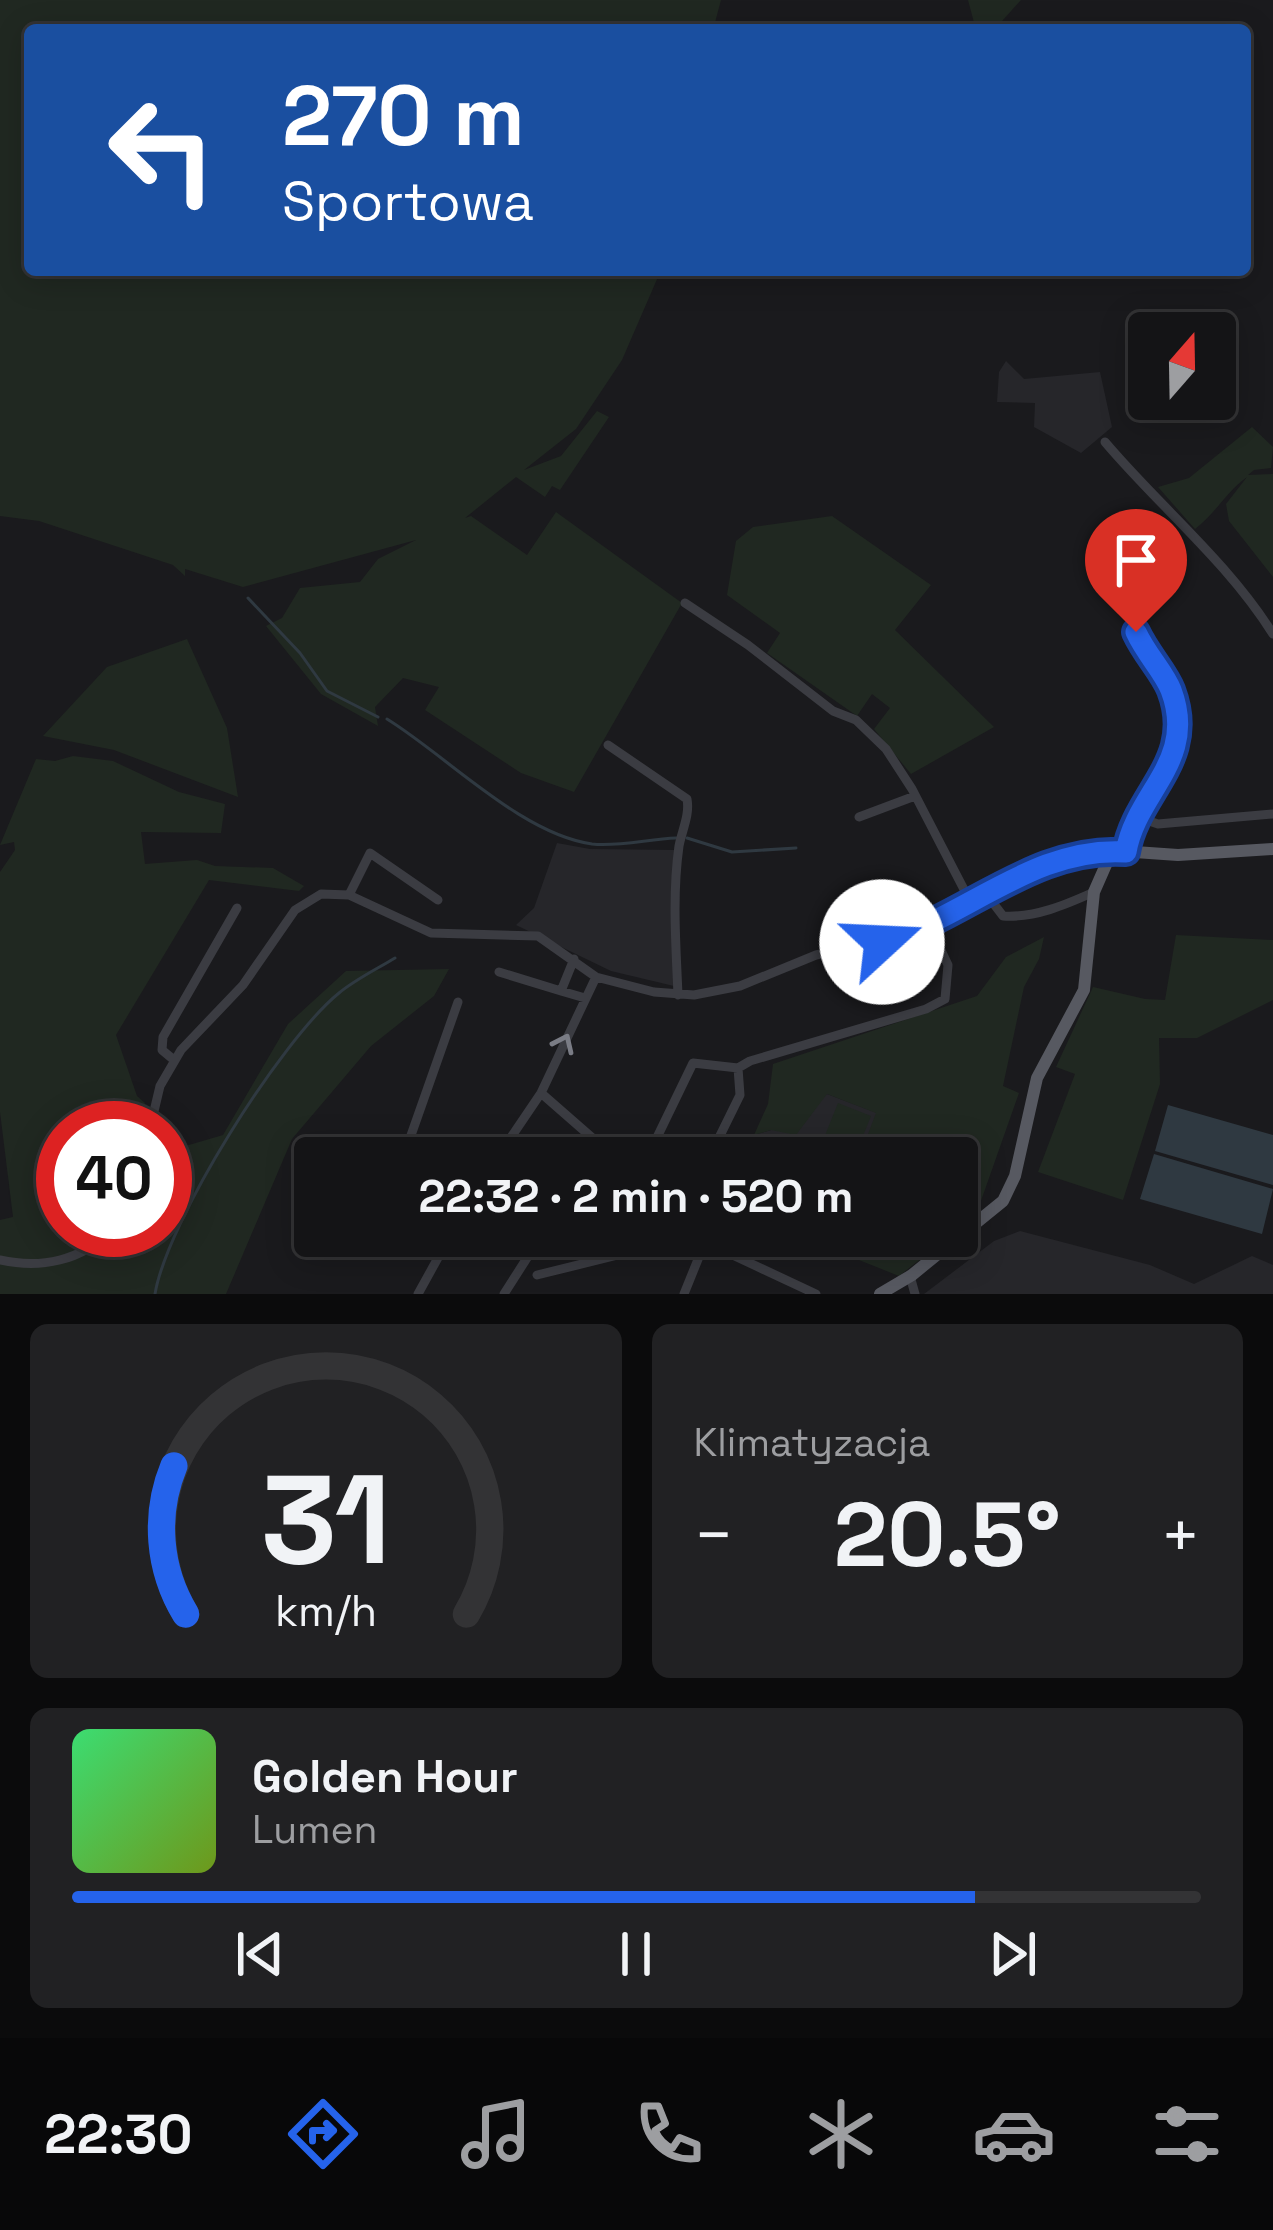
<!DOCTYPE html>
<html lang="pl">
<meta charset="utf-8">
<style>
:root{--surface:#141416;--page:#212123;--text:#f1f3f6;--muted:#9d9ea1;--line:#333335;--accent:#2563eb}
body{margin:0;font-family:"Space Grotesk",sans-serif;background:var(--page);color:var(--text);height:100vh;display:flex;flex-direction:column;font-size:45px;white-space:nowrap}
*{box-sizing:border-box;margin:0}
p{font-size:39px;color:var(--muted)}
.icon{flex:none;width:66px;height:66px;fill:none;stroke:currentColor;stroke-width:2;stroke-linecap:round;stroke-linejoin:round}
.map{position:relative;height:1294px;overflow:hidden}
.side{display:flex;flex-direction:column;gap:30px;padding:30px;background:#0b0b0c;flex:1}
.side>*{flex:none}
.guide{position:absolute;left:24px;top:24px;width:1227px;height:252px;border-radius:12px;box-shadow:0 6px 30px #0003,0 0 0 3px var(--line);background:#1a4fa0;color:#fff;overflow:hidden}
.needle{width:78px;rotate:20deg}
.tools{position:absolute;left:1128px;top:312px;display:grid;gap:24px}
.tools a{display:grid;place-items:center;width:108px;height:108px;border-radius:12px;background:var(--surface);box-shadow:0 6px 30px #0003,0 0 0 3px var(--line);font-size:60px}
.speed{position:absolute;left:36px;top:1101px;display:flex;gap:24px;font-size:60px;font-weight:700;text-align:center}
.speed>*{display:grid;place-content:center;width:156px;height:156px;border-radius:50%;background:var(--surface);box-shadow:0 6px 30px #0003,0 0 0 3px var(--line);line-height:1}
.speed .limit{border:18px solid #d22;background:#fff;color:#111}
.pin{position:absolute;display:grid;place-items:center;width:102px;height:102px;color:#fff;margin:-123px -51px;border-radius:50% 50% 50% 0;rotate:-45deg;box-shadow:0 0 12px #0007}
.pin .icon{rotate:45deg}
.me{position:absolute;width:132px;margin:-66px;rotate:70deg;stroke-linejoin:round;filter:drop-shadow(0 0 9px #0008)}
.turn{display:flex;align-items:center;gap:42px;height:252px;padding:0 60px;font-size:54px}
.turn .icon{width:156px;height:156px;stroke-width:2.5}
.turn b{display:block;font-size:84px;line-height:102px}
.big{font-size:90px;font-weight:800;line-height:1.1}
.side .card{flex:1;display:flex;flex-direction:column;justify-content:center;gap:18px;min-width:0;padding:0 42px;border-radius:18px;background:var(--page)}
.side .dial{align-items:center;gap:0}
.dial svg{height:312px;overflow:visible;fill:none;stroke:var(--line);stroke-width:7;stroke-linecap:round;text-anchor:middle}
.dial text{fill:var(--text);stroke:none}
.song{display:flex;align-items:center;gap:36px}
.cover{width:144px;height:144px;border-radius:18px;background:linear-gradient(135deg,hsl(140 70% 55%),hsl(80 70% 35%))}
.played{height:12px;border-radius:6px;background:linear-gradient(90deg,var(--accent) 80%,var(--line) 80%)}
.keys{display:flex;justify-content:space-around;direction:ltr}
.heat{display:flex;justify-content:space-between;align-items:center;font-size:66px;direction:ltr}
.side .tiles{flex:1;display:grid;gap:30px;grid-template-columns:1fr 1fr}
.card:last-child{grid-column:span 2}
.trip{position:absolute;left:294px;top:1137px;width:684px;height:120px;border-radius:12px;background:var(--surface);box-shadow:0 6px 30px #0003,0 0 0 3px var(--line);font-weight:800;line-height:120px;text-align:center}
.dock{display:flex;height:192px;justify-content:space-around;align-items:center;background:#080809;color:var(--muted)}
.dock .icon{width:84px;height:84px}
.dock .current{color:var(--accent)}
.dock b{font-size:54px;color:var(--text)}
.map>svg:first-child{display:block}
.built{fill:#26262a}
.green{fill:#202821}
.water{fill:#2f3941}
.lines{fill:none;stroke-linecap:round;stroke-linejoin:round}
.stream{stroke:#2f3941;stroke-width:3}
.minor{stroke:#3b3c42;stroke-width:9}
.major{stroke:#575961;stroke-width:12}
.oneway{stroke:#7a7c85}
.route-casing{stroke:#184099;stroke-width:30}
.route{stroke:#2563eb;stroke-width:21}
</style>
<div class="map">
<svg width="1273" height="1294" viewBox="0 0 1273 1294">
<rect width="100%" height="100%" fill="#1a1a1d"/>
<!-- built -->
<path class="built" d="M1006 361 1024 379 1100 372 1112 427 1081 453 1034 427 1035 403 997 402 999 372Z
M557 843 590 849 675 850 674 986 611 971 516 925 534 908Z
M827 1094 877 1113 859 1158H743L754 1135 771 1130Z
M1020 1231 1150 1265 1194 1284 1252 1256 1273 1265V1294H924L994 1241Z"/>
<!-- green -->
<path class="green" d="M0 0H721L713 30H30V270H661L622 360 576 429 524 470 561 456 597 411 609 417 560 490 552 486 545 497 516 477 465 518 471 516 527 555 556 512 682 603 574 792 521 773 425 710 439 687 403 678 375 707 378 726 321 694 266 626 282 618 300 588 360 582 378 559 416 540 243 587 185 569V576L173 565 39 521 0 516Z
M968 0H1021L994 30H976Z
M1252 427 1273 447 1271 468 1254 470 1248 475 1273 474V577L1229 521 1226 504 1247 477C1226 492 1216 513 1195 529L1158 487 1189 478Z
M832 516 931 585 895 630 994 727 911 774 874 729 890 708 872 694 857 716 767 653 780 633 727 595 736 541 753 527Z
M187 639 227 728 238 797 114 750 43 736 107 667Z
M73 756 113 761 179 792 225 804 221 833 141 832 145 864 197 860 215 866 273 868 304 886 299 891 209 880 116 1035 137 1096 145 1103 142 1128H63V1230H165V1152L223 1135 288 1024 346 971 449 969 434 996 371 1046 292 1139 226 1294H0V1220L13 1217 0 1112V872L15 850 14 842 0 845 36 759 55 761Z
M1176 935 1273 940V1000L1197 1038H1159L1160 1084 1123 1200 1038 1172 1075 1074 1056 1067 1093 987 1145 999 1165 1000Z
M1044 937 1039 959 1024 987 1003 1086 1019 1093 976 1215 957 1230V1158H859L876 1113 827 1094 796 1135 771 1130 754 1135 768 1104 773 1064 977 996 1006 957Z
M838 1103 871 1116 854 1158 820 1148Z
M868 1236H950L899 1276 859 1260Z"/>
<!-- water -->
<path class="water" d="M1168 1105 1273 1135V1185L1155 1151Z
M1154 1154 1273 1189 1262 1234 1140 1199Z"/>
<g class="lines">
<!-- stream -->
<path class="stream" d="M248 598 300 653 327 691 378 717
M387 719C447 756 521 834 592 844 618 847 649 839 676 838
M687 838 732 852 796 848
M155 1294C167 1221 281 1040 339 993 356 979 377 969 395 958"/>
<!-- minor -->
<path class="minor" d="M1105 442C1160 507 1227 561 1273 634
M685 603 748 645 833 711 856 720 886 749 912 789 971 903
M1126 606 1145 653 1172 693 1177 731 1173 757 1130 831 1126 852
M608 745 687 799C690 815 682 830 679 846 672 895 676 946 678 995
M859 817 915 796
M1140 818 1158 824 1273 814
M349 895 370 853 438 900
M987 895 1003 916C1035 918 1065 905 1094 892
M574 959 561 991 585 998
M499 972 561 991
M174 1060 162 1050 163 1037 237 908
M541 1093 605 1149 609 1158
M150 1128 160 1086 181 1050 243 985 295 910 321 894 349 895 431 933 538 936 596 977 654 992 694 995 740 986 816 955 912 933 1054 859 1106 850
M403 1158 458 1002
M497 1158 541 1093 596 977
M647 1158 693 1063 738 1068 750 1061 926 1009 945 999 948 965 929 925
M709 1158 740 1095 738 1068
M692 1236 816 1294
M0 1260C41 1269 81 1261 112 1230
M537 1275 638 1250 658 1236
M910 1276 915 1294
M418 1294 450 1236
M504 1294 541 1236
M684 1294 705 1242"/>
<!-- major -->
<path class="major" d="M1106 850 1178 855 1273 849
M880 1294 912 1275 1003 1201 1015 1176 1037 1078 1084 990 1094 892 1112 851"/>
</g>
<!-- one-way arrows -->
<defs><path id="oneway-chevron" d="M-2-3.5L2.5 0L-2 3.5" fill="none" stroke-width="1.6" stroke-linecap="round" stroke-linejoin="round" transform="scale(3)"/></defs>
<use class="oneway" href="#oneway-chevron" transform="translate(564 1043) rotate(-65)"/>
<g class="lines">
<!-- route casing -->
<g class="route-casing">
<path id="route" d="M882 942C967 917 1034 846 1126 852 1136 792 1198 761 1171 690 1164 672 1146 654 1136 632"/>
</g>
<!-- route -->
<use href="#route" class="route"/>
</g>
</svg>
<div class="tools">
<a><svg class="needle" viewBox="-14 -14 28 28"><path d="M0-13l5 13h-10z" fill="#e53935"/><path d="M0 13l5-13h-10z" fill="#9d9ea1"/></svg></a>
</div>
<div class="speed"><div class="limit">40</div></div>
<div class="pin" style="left:1136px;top:632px;background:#d93025"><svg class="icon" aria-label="arrive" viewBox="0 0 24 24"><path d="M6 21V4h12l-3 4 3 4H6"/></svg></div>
<svg class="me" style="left:882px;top:942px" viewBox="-20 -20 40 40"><circle r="19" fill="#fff"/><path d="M0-13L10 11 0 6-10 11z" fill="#2563eb"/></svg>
<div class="trip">22:32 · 2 min · 520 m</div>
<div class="guide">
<div class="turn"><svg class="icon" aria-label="left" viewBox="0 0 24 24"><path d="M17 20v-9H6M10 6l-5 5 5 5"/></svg><div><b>270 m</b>Sportowa</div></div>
</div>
</div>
<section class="side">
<div class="tiles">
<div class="card dial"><svg viewBox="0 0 100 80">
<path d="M14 69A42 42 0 1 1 86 69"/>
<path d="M14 69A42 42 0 0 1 11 31" stroke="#2563eb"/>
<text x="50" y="56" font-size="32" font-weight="700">31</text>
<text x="50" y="72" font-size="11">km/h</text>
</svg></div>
<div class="card"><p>Klimatyzacja</p>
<div class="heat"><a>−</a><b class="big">20.5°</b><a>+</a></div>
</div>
<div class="card">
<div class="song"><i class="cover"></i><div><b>Golden Hour</b><p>Lumen</p></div></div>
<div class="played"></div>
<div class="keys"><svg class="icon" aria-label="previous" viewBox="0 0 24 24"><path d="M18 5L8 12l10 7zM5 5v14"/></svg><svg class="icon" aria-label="pause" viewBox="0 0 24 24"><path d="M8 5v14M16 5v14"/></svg><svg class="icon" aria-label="next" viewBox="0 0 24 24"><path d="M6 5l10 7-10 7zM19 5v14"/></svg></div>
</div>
</div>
</section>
<nav class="dock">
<b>22:30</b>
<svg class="icon current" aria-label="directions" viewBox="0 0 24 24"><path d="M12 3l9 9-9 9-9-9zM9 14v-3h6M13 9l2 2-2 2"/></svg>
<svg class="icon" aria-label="music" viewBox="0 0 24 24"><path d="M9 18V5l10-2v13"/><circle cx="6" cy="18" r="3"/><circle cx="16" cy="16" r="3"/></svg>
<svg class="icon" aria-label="phone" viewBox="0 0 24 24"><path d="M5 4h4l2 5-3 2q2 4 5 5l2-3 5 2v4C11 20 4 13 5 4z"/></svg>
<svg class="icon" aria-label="climate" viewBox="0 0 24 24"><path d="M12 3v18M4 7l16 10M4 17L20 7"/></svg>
<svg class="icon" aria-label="car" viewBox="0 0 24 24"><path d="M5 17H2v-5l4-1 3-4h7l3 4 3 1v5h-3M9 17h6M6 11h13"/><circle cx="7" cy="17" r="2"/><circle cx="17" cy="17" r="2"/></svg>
<svg class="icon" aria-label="filters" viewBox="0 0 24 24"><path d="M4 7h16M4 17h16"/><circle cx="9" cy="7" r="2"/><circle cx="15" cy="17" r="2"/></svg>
</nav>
